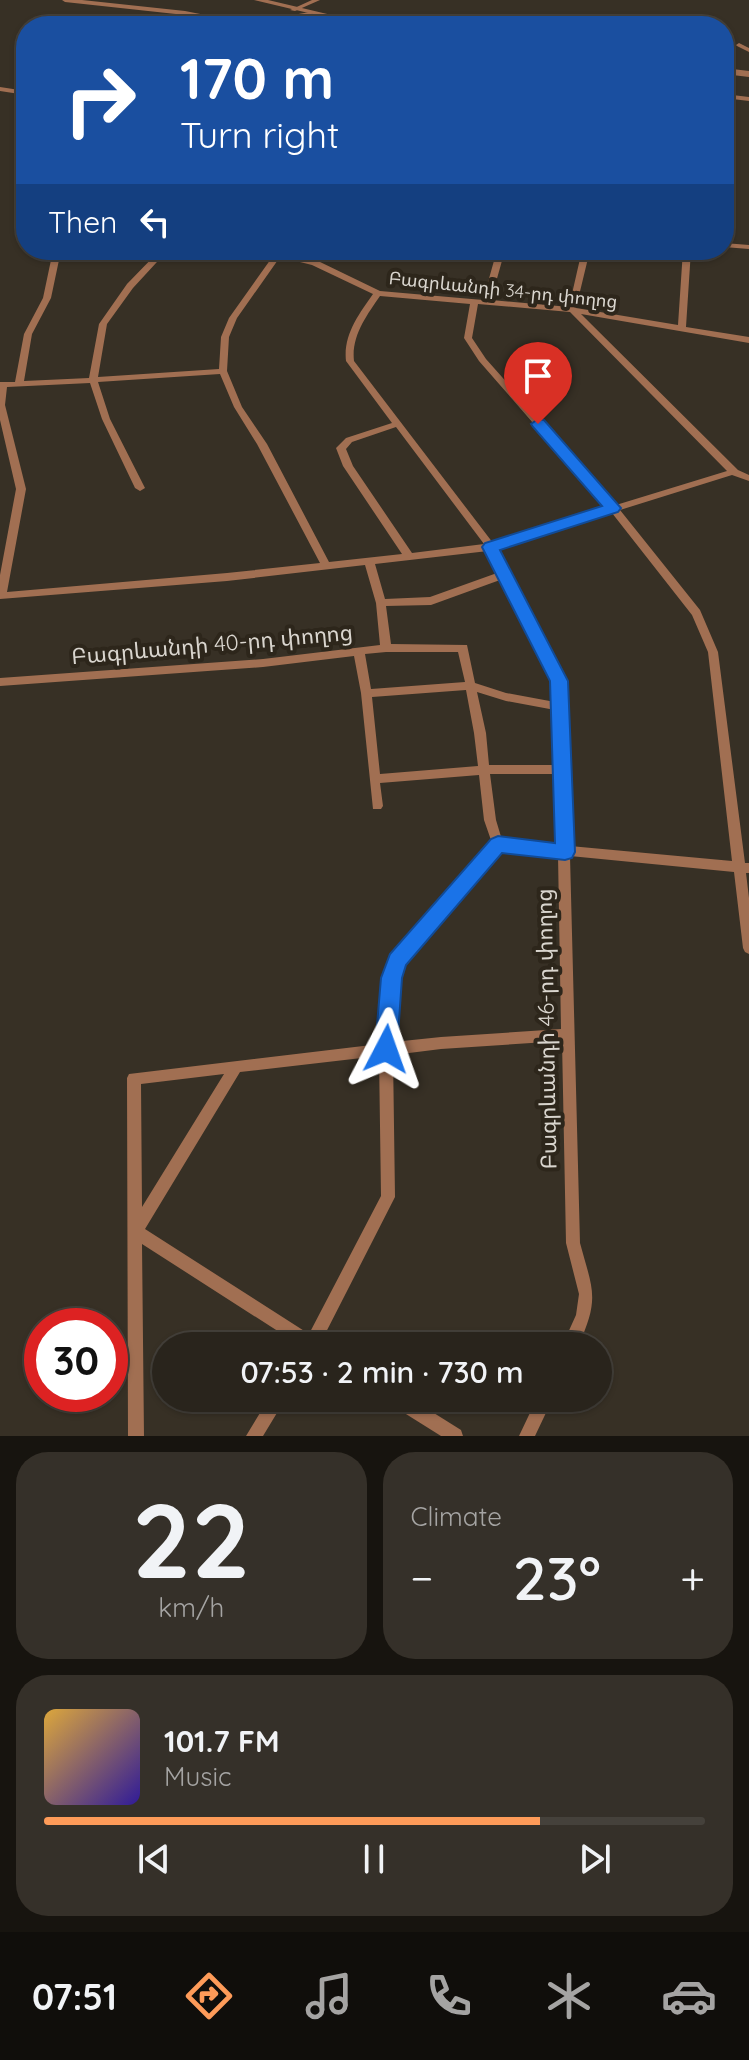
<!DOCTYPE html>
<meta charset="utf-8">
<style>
:root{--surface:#29241c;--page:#353029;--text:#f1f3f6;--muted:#a5a4a3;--line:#45413b;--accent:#fe9b59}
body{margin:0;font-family:Quicksand,"Noto Sans Armenian",sans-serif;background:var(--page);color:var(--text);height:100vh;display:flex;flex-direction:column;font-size:30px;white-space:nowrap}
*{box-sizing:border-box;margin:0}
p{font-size:26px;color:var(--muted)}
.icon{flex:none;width:44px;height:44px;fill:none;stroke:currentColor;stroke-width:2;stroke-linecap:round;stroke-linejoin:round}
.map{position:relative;height:1436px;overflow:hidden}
.sheet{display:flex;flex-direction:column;gap:16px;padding:16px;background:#17140f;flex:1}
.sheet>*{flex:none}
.top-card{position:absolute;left:16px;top:16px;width:718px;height:244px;border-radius:32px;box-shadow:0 2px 6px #0004,0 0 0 2px var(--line);background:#1a4fa0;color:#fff;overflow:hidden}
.speed{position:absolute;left:24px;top:1308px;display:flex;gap:16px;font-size:40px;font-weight:700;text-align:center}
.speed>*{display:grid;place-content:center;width:104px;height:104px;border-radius:50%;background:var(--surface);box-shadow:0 2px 6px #0004,0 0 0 2px var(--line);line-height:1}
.speed .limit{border:12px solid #d22;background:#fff;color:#111}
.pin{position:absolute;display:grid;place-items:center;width:68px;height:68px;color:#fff;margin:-82px -34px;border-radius:50% 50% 50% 0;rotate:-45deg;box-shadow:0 0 8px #0007}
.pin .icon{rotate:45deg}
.me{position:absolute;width:88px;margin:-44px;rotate:4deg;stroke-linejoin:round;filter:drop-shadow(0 0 6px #0008)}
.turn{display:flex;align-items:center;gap:28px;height:168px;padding:0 32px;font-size:36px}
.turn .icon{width:104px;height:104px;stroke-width:2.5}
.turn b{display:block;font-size:56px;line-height:68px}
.then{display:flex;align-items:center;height:76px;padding:0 32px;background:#0003;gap:16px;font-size:30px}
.big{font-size:60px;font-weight:600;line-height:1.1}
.sheet .widget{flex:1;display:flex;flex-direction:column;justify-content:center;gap:12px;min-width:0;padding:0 28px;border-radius:32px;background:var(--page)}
.sheet .dial{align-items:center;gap:0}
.dial b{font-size:104px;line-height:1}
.song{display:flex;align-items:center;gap:24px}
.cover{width:96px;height:96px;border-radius:12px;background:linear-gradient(135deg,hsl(40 70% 55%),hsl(250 70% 35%))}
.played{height:8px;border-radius:4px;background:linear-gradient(90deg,var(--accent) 75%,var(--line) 75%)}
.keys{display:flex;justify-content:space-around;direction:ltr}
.heat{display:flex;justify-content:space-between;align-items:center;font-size:44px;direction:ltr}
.sheet .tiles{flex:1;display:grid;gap:16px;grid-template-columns:1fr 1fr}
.widget:last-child{grid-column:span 2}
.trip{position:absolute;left:152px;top:1332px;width:460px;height:80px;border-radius:40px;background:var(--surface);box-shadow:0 2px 6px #0004,0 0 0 2px var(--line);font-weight:600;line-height:80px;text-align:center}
.tabs{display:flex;height:128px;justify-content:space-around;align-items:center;background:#100e0b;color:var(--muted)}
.tabs .icon{width:56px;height:56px}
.tabs .current{color:var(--accent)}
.tabs b{font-size:36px;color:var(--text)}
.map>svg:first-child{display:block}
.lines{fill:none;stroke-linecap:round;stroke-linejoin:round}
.minor{fill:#a16f52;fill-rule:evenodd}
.tertiary{fill:#a16f52;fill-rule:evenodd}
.route{fill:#1a73e8;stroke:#114b97;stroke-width:2}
.labels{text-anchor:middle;stroke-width:8;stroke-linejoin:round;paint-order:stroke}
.far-street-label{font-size:18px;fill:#d9d5ce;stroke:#2d261b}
.street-label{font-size:22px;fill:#d9d5ce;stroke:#2d261b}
</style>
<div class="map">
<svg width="749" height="1436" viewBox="0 0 749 1436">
<rect width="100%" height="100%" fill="#373025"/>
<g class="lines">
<!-- minor -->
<path class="minor" d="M62 0H82L185 11 246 23 310 12 313 14 251 26H242L185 15 65 2Z
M312 0H320L295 11 290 10Z
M739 43 749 48V52L737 46 736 45Z
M0 87 26 91V95L0 91Z
M724 94 749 97V101L724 98Z
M724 243 749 245V249L724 247Z
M58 250H66L59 260 51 298 32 334 24 381 89 378 99 324 127 284 160 250H168L133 288 107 324 98 377 219 369 221 337 229 318 273 256 255 250H269L318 261 380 291 483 300 497 250H505L491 300 569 307 582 250H590L576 308 678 325 683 250H691L686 327 749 337V343L581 314 738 470 749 475V481L732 475 620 510 700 610 718 652 745 863H749V873H746L749 898V954L745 952 743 948 734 872 570 856 580 1243C593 1291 600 1298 578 1346H562L576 1315 579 1294 566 1243 562 1041 441 1049 393 1055 395 1197 321 1342 323 1346H301L142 1244 144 1436H128L127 1078 129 1074 380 1044 386 978 393 956 492 843 484 820 479 775 380 783 383 806 381 809H373L361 693 354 656 263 667 0 686V678L263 659 380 645 376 603 365 565 227 581 0 599V575L16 489 0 420V382H15L24 334 43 298 51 260ZM280 257 312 265 373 294C359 314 343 335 346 361L392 423 346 438 336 448 343 466 402 554 329 562 267 444 242 407 227 371 229 337 237 318ZM380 296 470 304 464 338 479 361 607 508 493 543 354 361C351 336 367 315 380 296ZM478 304 570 312 727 471 616 505 486 359 472 338ZM220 374 234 407 257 444 320 563 227 573 7 592 26 489 5 405 7 387 90 383 102 419 135 488 140 491 145 488 110 419 98 382ZM396 427 484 544 412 553 353 466 346 449 352 442ZM612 513 692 615 708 652 732 861 570 846 564 681 508 575 497 549ZM488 551 497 573 430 597 385 599 375 564ZM500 580 554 681 555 702 506 693 475 683 467 645 391 644 386 606 431 605ZM386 652H458L465 682 371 689 365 654ZM466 690 474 733 478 766 380 774 372 697ZM477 692 506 701 555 710 556 765H489L486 733ZM490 774H556L558 845 502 840 496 820ZM501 849 558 855 561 1029 441 1037 393 1042 398 978 403 963ZM379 1056 381 1196 309 1334 145 1229 240 1072ZM224 1074 142 1207 141 1084Z
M269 1398H286L263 1436H246Z
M388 1398H410L461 1430 463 1436H441L390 1404Z
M537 1398H553L535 1436H519Z"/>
<!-- tertiary -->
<path class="tertiary" d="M254 0H268L378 26H363Z
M724 68 749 71V77L724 74Z"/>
</g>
<!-- route -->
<path class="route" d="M538 419 544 420 621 508 618 512 500 550 568 681 575 852 572 858 565 860 502 853 406 965 402 978 397 1049 394 1056 386 1059 379 1056 375 1049 381 978 390 954 491 839 498 836 555 843 550 681 482 547 485 543 602 506 533 427 531 424Z"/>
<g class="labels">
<!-- far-street labels -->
<g class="far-street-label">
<text transform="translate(503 290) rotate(6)" y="6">Բագրևանդի 34-րդ փողոց</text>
</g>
<!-- street labels -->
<g class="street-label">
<text transform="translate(212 644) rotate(-5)" y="8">Բագրևանդի 40-րդ փողոց</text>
<text transform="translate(546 1029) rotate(-91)" y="8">Բագրևանդի 46-րդ փողոց</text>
</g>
</g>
</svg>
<div class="speed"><div class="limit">30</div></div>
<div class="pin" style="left:538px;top:424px;background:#d93025"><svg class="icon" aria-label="arrive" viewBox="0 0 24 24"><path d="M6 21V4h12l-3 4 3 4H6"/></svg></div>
<svg class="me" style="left:386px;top:1049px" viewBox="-20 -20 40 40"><path d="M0-17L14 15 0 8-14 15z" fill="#1a73e8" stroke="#fff" stroke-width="4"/></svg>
<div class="trip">07:53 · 2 min · 730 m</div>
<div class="top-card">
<div class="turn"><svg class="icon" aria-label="right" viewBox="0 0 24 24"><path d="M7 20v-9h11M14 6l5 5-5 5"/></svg><div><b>170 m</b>Turn right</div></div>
<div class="then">Then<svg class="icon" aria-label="left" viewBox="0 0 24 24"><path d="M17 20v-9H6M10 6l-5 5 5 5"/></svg></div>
</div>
</div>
<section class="sheet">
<div class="tiles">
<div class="widget dial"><b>22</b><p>km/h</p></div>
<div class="widget"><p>Climate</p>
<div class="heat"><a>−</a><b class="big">23°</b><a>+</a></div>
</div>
<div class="widget">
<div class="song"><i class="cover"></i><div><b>101.7 FM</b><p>Music</p></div></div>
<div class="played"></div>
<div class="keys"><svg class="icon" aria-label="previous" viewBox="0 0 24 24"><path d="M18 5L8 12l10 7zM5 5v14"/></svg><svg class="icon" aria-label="pause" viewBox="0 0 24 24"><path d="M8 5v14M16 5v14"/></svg><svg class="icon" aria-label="next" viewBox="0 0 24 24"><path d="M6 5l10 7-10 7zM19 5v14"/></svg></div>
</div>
</div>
</section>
<nav class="tabs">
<b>07:51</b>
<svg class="icon current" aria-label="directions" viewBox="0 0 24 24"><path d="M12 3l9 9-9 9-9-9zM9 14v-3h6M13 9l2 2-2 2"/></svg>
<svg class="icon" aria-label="music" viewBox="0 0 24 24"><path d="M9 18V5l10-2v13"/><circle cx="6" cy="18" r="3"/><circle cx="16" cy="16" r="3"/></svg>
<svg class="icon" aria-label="phone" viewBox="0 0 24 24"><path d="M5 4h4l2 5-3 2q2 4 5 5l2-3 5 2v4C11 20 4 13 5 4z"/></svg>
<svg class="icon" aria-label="climate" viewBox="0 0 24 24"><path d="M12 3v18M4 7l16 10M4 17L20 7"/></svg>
<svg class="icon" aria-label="car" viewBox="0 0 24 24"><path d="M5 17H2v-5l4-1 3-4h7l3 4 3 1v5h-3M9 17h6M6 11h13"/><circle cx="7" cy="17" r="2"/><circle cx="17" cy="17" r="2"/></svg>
</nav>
